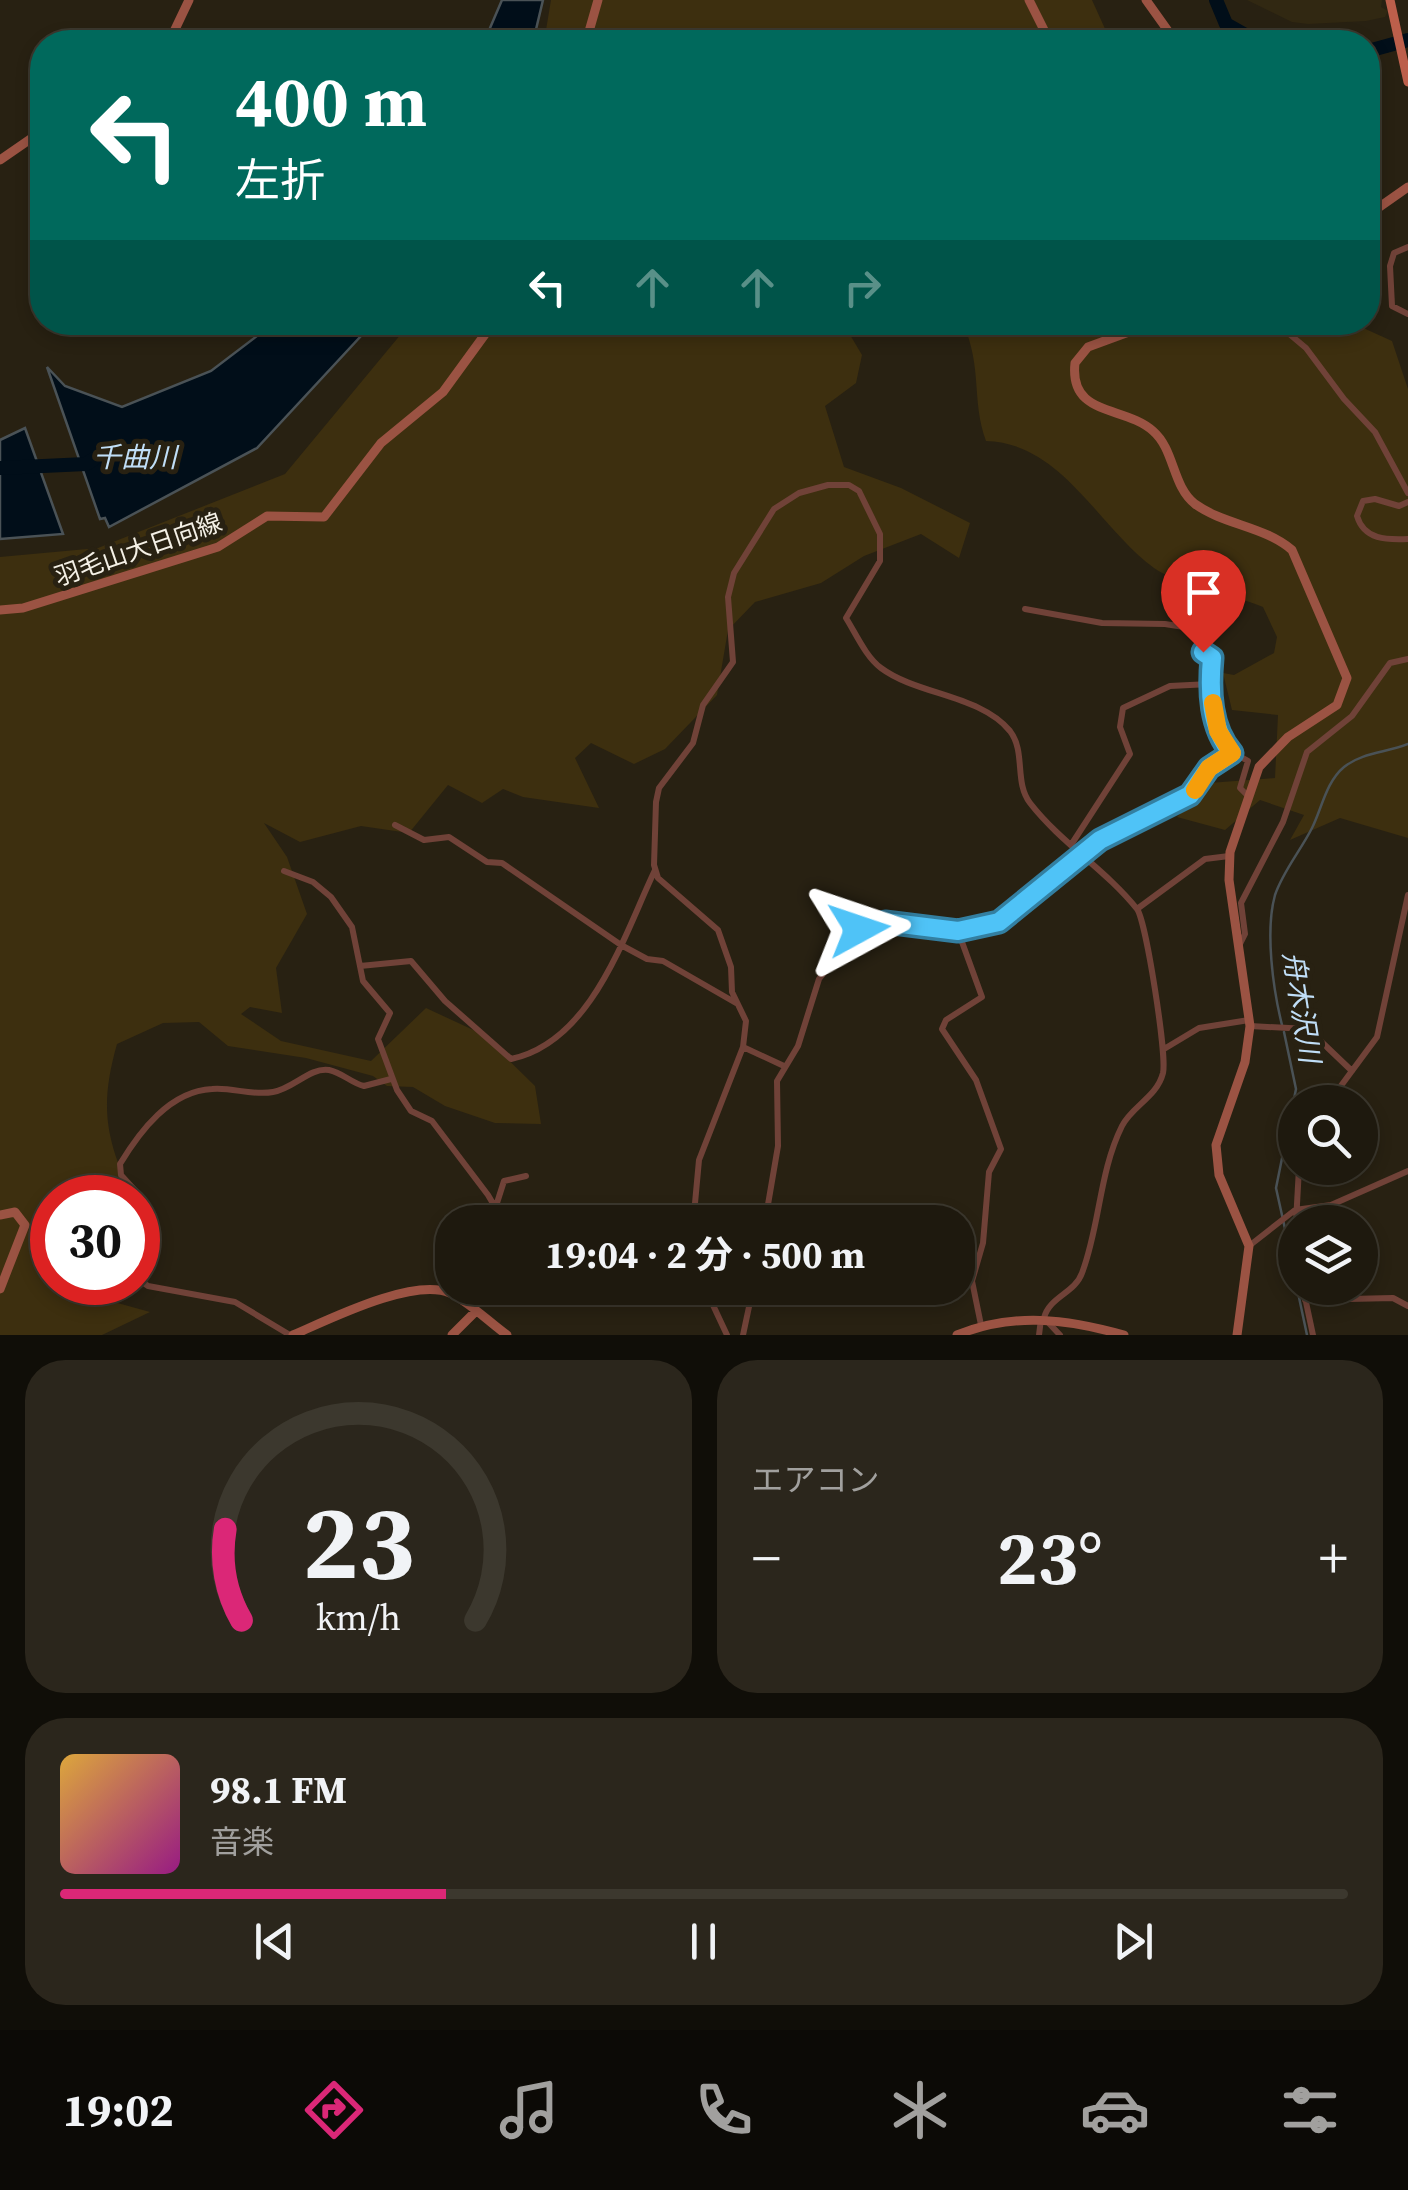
<!DOCTYPE html>
<html lang="ja">
<meta charset="utf-8">
<style>
:root{--surface:#1e190e;--page:#2b261c;--text:#f1f3f6;--muted:#a1a09e;--line:#3c382e;--accent:#db2777}
body{margin:0;font-family:"Source Serif 4","Noto Sans JP",serif;background:var(--page);color:var(--text);height:100vh;display:flex;flex-direction:column;font-size:38px;white-space:nowrap}
*{box-sizing:border-box;margin:0}
p{font-size:32px;color:var(--muted)}
.icon{flex:none;width:55px;height:55px;fill:none;stroke:currentColor;stroke-width:2;stroke-linecap:round;stroke-linejoin:round}
.map{position:relative;height:1335px;overflow:hidden}
.panel{display:flex;flex-direction:column;gap:25px;padding:25px;background:#100e08;flex:1}
.panel>*{flex:none}
.top-card{position:absolute;left:30px;top:30px;width:1350px;height:305px;border-radius:40px;box-shadow:0 5px 15px #0003,0 0 0 2px var(--line);background:#00695c;color:#fff;overflow:hidden}
.fabs{position:absolute;left:1278px;top:1085px;display:grid;gap:20px}
.fabs a{display:grid;place-items:center;width:100px;height:100px;border-radius:50%;background:var(--surface);box-shadow:0 5px 15px #0003,0 0 0 2px var(--line);font-size:50px}
.speed{position:absolute;left:30px;top:1175px;display:flex;gap:20px;font-size:50px;font-weight:700;text-align:center}
.speed>*{display:grid;place-content:center;width:130px;height:130px;border-radius:50%;background:var(--surface);box-shadow:0 5px 15px #0003,0 0 0 2px var(--line);line-height:1}
.speed .limit{border:15px solid #d22;background:#fff;color:#111}
.pin{position:absolute;display:grid;place-items:center;width:85px;height:85px;color:#fff;margin:-102px -42px;border-radius:50% 50% 50% 0;rotate:-45deg;box-shadow:0 0 10px #0007}
.pin .icon{rotate:45deg}
.me{position:absolute;width:110px;margin:-55px;rotate:85deg;stroke-linejoin:round;filter:drop-shadow(0 0 8px #0008)}
.turn{display:flex;align-items:center;gap:35px;height:210px;padding:0 40px;font-size:45px}
.turn .icon{width:130px;height:130px;stroke-width:2.5}
.turn b{display:block;font-size:70px;line-height:85px}
.lanes{display:flex;align-items:center;height:95px;padding:0 40px;background:#0003;justify-content:center;gap:50px;direction:ltr}
.lanes .off{opacity:.35}
.big{font-size:75px;font-weight:700;line-height:1.1}
.panel .tile{flex:1;display:flex;flex-direction:column;justify-content:center;gap:15px;min-width:0;padding:0 35px;border-radius:40px;background:var(--page)}
.panel .dial{align-items:center;gap:0}
.dial svg{height:260px;overflow:visible;fill:none;stroke:var(--line);stroke-width:7;stroke-linecap:round;text-anchor:middle}
.dial text{fill:var(--text);stroke:none}
.song{display:flex;align-items:center;gap:30px}
.cover{width:120px;height:120px;border-radius:15px;background:linear-gradient(135deg,hsl(40 70% 55%),hsl(310 70% 35%))}
.played{height:10px;border-radius:5px;background:linear-gradient(90deg,var(--accent) 30%,var(--line) 30%)}
.keys{display:flex;justify-content:space-around;direction:ltr}
.heat{display:flex;justify-content:space-between;align-items:center;font-size:55px;direction:ltr}
.panel .tiles{flex:1;display:grid;gap:25px;grid-template-columns:1fr 1fr}
.tile:last-child{grid-column:span 2}
.trip{position:absolute;left:435px;top:1205px;width:540px;height:100px;border-radius:40px;background:var(--surface);box-shadow:0 5px 15px #0003,0 0 0 2px var(--line);font-weight:700;line-height:100px;text-align:center}
.menu{display:flex;height:160px;justify-content:space-around;align-items:center;background:#0c0a06;color:var(--muted)}
.menu .icon{width:70px;height:70px}
.menu .current{color:var(--accent)}
.menu b{font-size:45px;color:var(--text)}
.map>svg:first-child{display:block}
.built{fill:#312812}
.green{fill:#3d2f0f}
.water{fill:#010e19;stroke:#4a5256;stroke-width:2.5}
.lines{fill:none;stroke-linecap:round;stroke-linejoin:round}
.stream{stroke:#4a5256;stroke-width:2.5}
.river{stroke:#010e19;stroke-width:14}
.street{stroke:#704238;stroke-width:6}
.secondary{stroke:#9b5343;stroke-width:9}
.primary{stroke:#bc5f4b;stroke-width:9}
.route-casing{stroke:#337fa1;stroke-width:25}
.route{stroke:#4fc3f7;stroke-width:18}
.slow{stroke:#f59e0b;stroke-width:18}
.labels{text-anchor:middle;stroke-width:10;stroke-linejoin:round;paint-order:stroke}
.street-label{font-size:25px;fill:#f4f0e6;stroke:#282112}
.water-label{font-size:28px;font-style:italic;fill:#c0def7;stroke:#282112}
</style>
<div class="map">
<svg width="1408" height="1335" viewBox="0 0 1408 1335">
<rect width="100%" height="100%" fill="#282112"/>
<!-- built -->
<path class="built" d="M1247 0H1382L1381 7 1388 11 1385 17 1366 21 1308 24 1292 22Z"/>
<!-- green -->
<path class="green" d="M551 0H1092L1111 42H544Z
M411 322 843 323 862 355 856 383 825 406 844 467 901 488 970 523 959 558 921 534 864 556 821 583 755 602 728 630 717 695 665 749 634 764 591 743 575 758 599 808 523 797 503 789 482 803 448 785 409 833 361 826 300 842 264 823 287 857 307 914 276 968 282 1013 250 1007 241 1014 281 1041 371 1061 426 1008 482 1034 535 1086 541 1124 495 1123 445 1106 413 1087 387 1086 373 1076 306 1058 228 1046 199 1022 163 1023 117 1044C99 1108 106 1138 132 1197L52 1198V1282L120 1283 114 1302 150 1312 102 1335H0V557L98 548 285 474Z
M1350 322 1392 341 1408 389V838L1340 818 1290 840 1304 815 1260 800 1225 830 1177 817 1209 783 1275 778 1278 715 1232 710 1223 673 1234 675 1274 653 1277 637 1263 607C1235 595 1174 583 1154 568 1098 527 1062 443 986 441 971 399 983 370 963 323Z"/>
<!-- water -->
<path class="water" d="M502 0H543L533 42H484Z
M274 323H373L257 448 109 527 105 518 100 519 47 367 65 386 122 407 211 371Z
M25 428 63 534 0 539V440Z"/>
<g class="lines">
<!-- stream -->
<path class="stream" d="M1282 1025C1273 989 1265 931 1275 895 1283 871 1301 850 1312 828 1322 808 1326 782 1344 767 1363 752 1386 753 1408 744
M1284 1032 1296 1089 1276 1188 1295 1274
M1297 1288 1307 1335"/>
<!-- river -->
<path class="river" d="M1216 0 1226 24 1258 42
M1368 51 1408 40
M0 468 86 464 94 459"/>
<!-- street -->
<path class="street" d="M1408 247 1394 253 1390 266 1392 306 1408 314
M1275 322 1306 348 1344 399 1375 432 1408 493
M1408 502 1399 506 1375 499 1363 501 1357 516C1364 540 1387 540 1408 539
M1025 609 1102 623 1165 624 1203 630V652L1212 659C1209 697 1210 742 1248 761L1240 788 1247 795
M395 825 424 840 449 837 487 862 502 863 621 945 647 959 663 961 736 1003
M1071 845 1130 754 1120 727 1123 708 1170 686 1210 684
M284 871 313 882 331 897 352 927 363 981 390 1013 378 1039 397 1090 411 1111 432 1121 488 1195 495 1207 493 1222
M1137 909 1205 859 1229 856
M958 931 982 997 946 1020 942 1029 976 1080 1001 1149 989 1172 983 1243 972 1281 981 1325
M1240 944 1245 934 1241 903 1283 822 1307 752 1352 716 1390 663 1408 659
M360 966 411 961 445 1001 511 1059C592 1042 624 935 655 870
M1250 1026 1308 1029 1352 1071
M743 1047 784 1066
M1164 1049 1199 1028 1249 1020
M1329 1102 1377 1037 1408 895
M496 1206 504 1181 526 1176
M138 1216 143 1199 121 1175 120 1164C140 1131 170 1091 212 1089 232 1087 252 1096 273 1092 293 1089 310 1067 329 1070 343 1073 351 1083 364 1086L391 1079
M641 1222 640 1218 694 1214 699 1160 743 1047 746 1021 732 992 731 967 718 930 658 878 654 865 656 802 659 788 693 743 703 705 733 662 728 597 734 573 774 509 799 493 828 485H849L859 491 880 534V561L846 618C856 634 866 657 881 668 917 695 981 695 1010 731 1026 752 1014 782 1030 803 1061 843 1106 870 1137 909 1146 921 1167 1055 1163 1073 1157 1097 1132 1106 1122 1126 1099 1172 1100 1226 1082 1273 1075 1293 1049 1297 1044 1318L1060 1335
M765 1222 778 1146 777 1081 798 1046 819 979 859 929 885 921 958 931 999 922 1101 841 1190 795 1209 768 1233 753
M1296 1222 1299 1168
M1249 1246 1295 1210 1331 1205 1408 1171
M138 1279 148 1286 235 1302 290 1335
M705 1288 727 1335
M1303 1288 1313 1335
M1305 1300 1393 1298 1408 1306
M743 1335 753 1288
M1039 1335 1041 1319"/>
<!-- secondary -->
<path class="secondary" d="M1029 0 1050 42
M1146 0 1176 42
M169 42 189 0
M586 42 598 0
M0 160 42 131
M1368 215 1408 187
M1156 322 1088 347 1075 363C1069 417 1124 405 1153 431 1175 450 1172 486 1195 504 1224 525 1264 526 1292 550L1347 678 1337 705 1288 737 1259 767 1230 852 1229 880 1250 1026 1245 1062 1216 1145 1219 1175 1249 1246 1237 1335
M0 610 23 608 218 547 267 516 324 517 381 443 443 392 494 322
M0 1215 15 1212 25 1225 0 1289
M293 1335C328 1320 413 1277 450 1293 469 1302 489 1322 507 1335
M452 1335 475 1312
M957 1335C1013 1312 1067 1319 1124 1335"/>
<!-- primary -->
<path class="primary" d="M1390 0 1408 82"/>
</g>
<g class="lines">
<!-- route casing -->
<g class="route-casing">
<path id="route" d="M859 929 885 922 958 931 999 922 1100 840 1190 795 1209 768 1232 753C1210 728 1209 691 1212 658L1203 652"/>
</g>
<!-- route -->
<use href="#route" class="route"/>
<!-- slow -->
<path class="slow" d="M1195 790 1209 768 1232 753 1218 731 1213 703"/>
</g>
<g class="labels">
<!-- street labels -->
<g class="street-label">
<text transform="translate(138 549) rotate(-19)" y="9">羽毛山大日向線</text>
</g>
<!-- water labels -->
<g class="water-label">
<text x="135" y="467">千曲川</text>
<text transform="translate(1302 1007) rotate(81)" y="10">舟木沢川</text>
</g>
</g>
</svg>
<div class="fabs">
<a><svg class="icon" aria-label="search" viewBox="0 0 24 24"><circle cx="10" cy="10" r="6"/><path d="M15 15l6 6"/></svg></a>
<a><svg class="icon" aria-label="layers" viewBox="0 0 24 24"><path d="M12 4l9 5-9 5-9-5zM3 14l9 5 9-5"/></svg></a>
</div>
<div class="speed"><div class="limit">30</div></div>
<div class="pin" style="left:1203px;top:652px;background:#d93025"><svg class="icon" aria-label="arrive" viewBox="0 0 24 24"><path d="M6 21V4h12l-3 4 3 4H6"/></svg></div>
<svg class="me" style="left:859px;top:929px" viewBox="-20 -20 40 40"><path d="M0-17L14 15 0 8-14 15z" fill="#4fc3f7" stroke="#fff" stroke-width="4"/></svg>
<div class="trip">19:04 · 2 分 · 500 m</div>
<div class="top-card">
<div class="turn"><svg class="icon" aria-label="left" viewBox="0 0 24 24"><path d="M17 20v-9H6M10 6l-5 5 5 5"/></svg><div><b>400 m</b>左折</div></div>
<div class="lanes"><svg class="icon" aria-label="left" viewBox="0 0 24 24"><path d="M17 20v-9H6M10 6l-5 5 5 5"/></svg><svg class="icon off" aria-label="ahead" viewBox="0 0 24 24"><path d="M12 20V5M6 11l6-6 6 6"/></svg><svg class="icon off" aria-label="ahead" viewBox="0 0 24 24"><path d="M12 20V5M6 11l6-6 6 6"/></svg><svg class="icon off" aria-label="right" viewBox="0 0 24 24"><path d="M7 20v-9h11M14 6l5 5-5 5"/></svg></div>
</div>
</div>
<section class="panel">
<div class="tiles">
<div class="tile dial"><svg viewBox="0 0 100 80">
<path d="M14 69A42 42 0 1 1 86 69"/>
<path d="M14 69A42 42 0 0 1 9 41" stroke="#db2777"/>
<text x="50" y="56" font-size="32" font-weight="700">23</text>
<text x="50" y="72" font-size="11">km/h</text>
</svg></div>
<div class="tile"><p>エアコン</p>
<div class="heat"><a>−</a><b class="big">23°</b><a>+</a></div>
</div>
<div class="tile">
<div class="song"><i class="cover"></i><div><b>98.1 FM</b><p>音楽</p></div></div>
<div class="played"></div>
<div class="keys"><svg class="icon" aria-label="previous" viewBox="0 0 24 24"><path d="M18 5L8 12l10 7zM5 5v14"/></svg><svg class="icon" aria-label="pause" viewBox="0 0 24 24"><path d="M8 5v14M16 5v14"/></svg><svg class="icon" aria-label="next" viewBox="0 0 24 24"><path d="M6 5l10 7-10 7zM19 5v14"/></svg></div>
</div>
</div>
</section>
<nav class="menu">
<b>19:02</b>
<svg class="icon current" aria-label="directions" viewBox="0 0 24 24"><path d="M12 3l9 9-9 9-9-9zM9 14v-3h6M13 9l2 2-2 2"/></svg>
<svg class="icon" aria-label="music" viewBox="0 0 24 24"><path d="M9 18V5l10-2v13"/><circle cx="6" cy="18" r="3"/><circle cx="16" cy="16" r="3"/></svg>
<svg class="icon" aria-label="phone" viewBox="0 0 24 24"><path d="M5 4h4l2 5-3 2q2 4 5 5l2-3 5 2v4C11 20 4 13 5 4z"/></svg>
<svg class="icon" aria-label="climate" viewBox="0 0 24 24"><path d="M12 3v18M4 7l16 10M4 17L20 7"/></svg>
<svg class="icon" aria-label="car" viewBox="0 0 24 24"><path d="M5 17H2v-5l4-1 3-4h7l3 4 3 1v5h-3M9 17h6M6 11h13"/><circle cx="7" cy="17" r="2"/><circle cx="17" cy="17" r="2"/></svg>
<svg class="icon" aria-label="filters" viewBox="0 0 24 24"><path d="M4 7h16M4 17h16"/><circle cx="9" cy="7" r="2"/><circle cx="15" cy="17" r="2"/></svg>
</nav>
